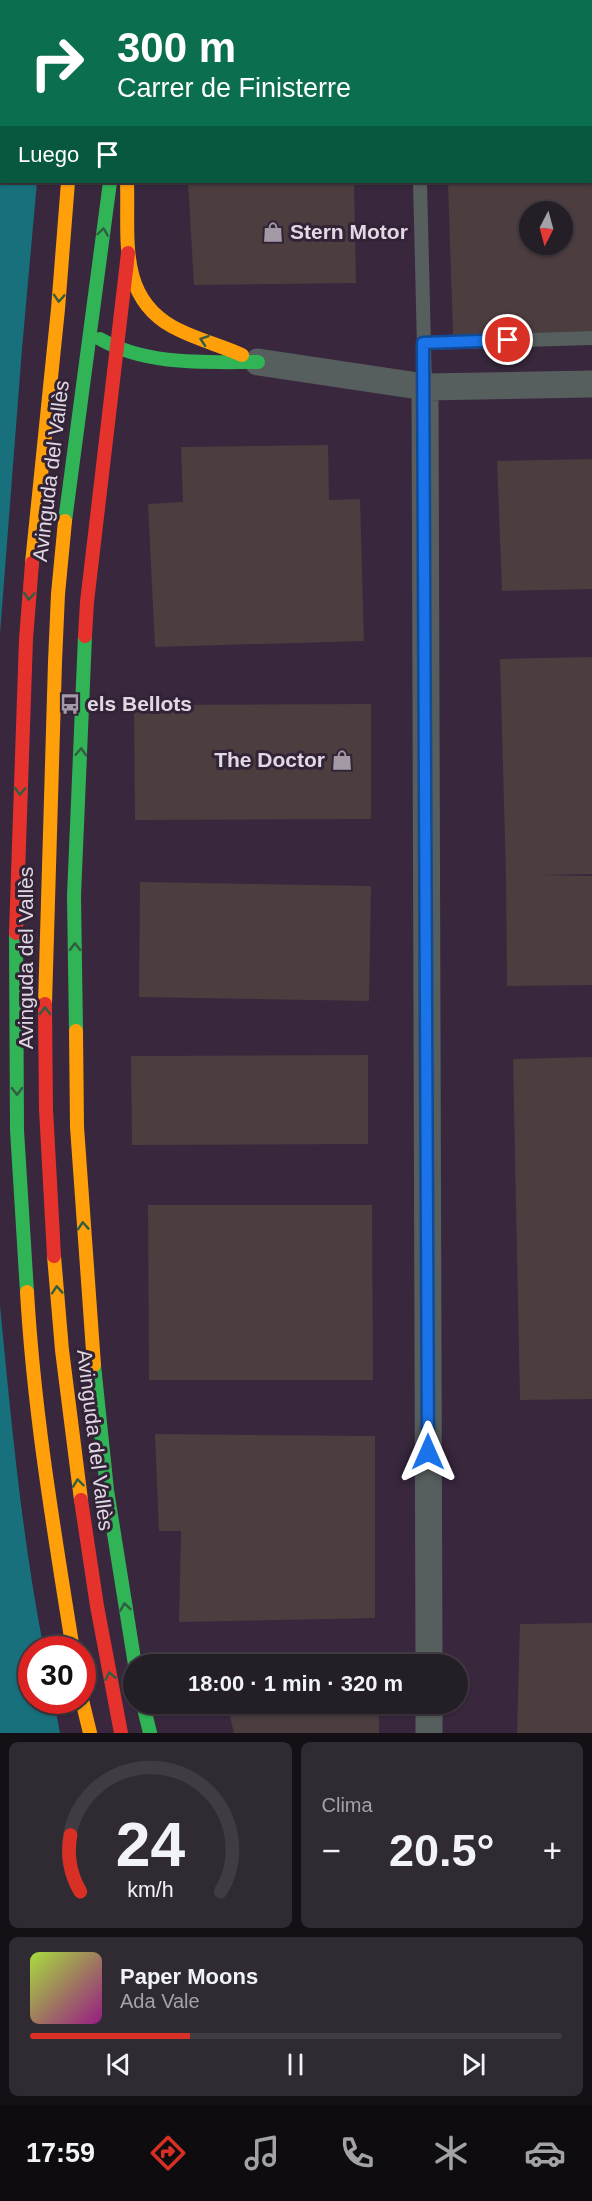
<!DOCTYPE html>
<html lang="es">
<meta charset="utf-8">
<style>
:root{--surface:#241e26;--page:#302b32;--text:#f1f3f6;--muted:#a3a2a7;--line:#413c43;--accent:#d93025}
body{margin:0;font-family:Helvetica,sans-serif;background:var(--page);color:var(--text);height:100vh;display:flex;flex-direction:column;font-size:22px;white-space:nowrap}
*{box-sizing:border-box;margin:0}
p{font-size:20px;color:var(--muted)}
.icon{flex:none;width:33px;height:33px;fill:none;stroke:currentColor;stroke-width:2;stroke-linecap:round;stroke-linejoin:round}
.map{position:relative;height:1733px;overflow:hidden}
.drawer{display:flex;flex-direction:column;gap:9px;padding:9px;background:#141015;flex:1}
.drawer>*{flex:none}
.hud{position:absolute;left:0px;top:0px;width:592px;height:183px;box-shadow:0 2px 4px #0004,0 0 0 2px var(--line);background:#0b6e4f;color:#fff;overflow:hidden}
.needle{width:39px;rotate:186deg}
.buttons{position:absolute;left:519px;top:201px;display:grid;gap:12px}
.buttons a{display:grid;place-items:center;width:54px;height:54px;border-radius:50%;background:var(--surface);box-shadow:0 2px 4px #0004,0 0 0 2px var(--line);font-size:30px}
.speed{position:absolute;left:18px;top:1636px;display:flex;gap:12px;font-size:30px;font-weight:700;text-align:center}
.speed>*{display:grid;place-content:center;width:78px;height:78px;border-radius:50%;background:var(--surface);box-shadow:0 2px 4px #0004,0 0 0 2px var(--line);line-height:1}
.speed .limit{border:9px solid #d22;background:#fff;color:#111}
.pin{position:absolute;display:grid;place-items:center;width:51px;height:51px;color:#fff;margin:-26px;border:3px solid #fff;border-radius:50%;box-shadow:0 2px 6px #0007}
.me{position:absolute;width:66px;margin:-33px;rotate:0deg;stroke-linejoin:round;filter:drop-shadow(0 0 4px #0008)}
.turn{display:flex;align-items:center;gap:21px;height:126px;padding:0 18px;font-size:27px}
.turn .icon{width:78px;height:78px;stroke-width:2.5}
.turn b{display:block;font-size:42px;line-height:51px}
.then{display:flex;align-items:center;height:57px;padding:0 18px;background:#0003;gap:12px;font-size:22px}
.big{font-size:45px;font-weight:700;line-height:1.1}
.drawer .card{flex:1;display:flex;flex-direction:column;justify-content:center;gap:9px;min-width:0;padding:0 21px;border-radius:9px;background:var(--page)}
.drawer .dial{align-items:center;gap:0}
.dial svg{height:156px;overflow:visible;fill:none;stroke:var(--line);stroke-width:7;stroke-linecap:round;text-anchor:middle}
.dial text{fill:var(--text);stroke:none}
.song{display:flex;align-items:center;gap:18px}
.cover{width:72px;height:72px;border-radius:9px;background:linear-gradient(135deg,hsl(80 70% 55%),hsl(310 70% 35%))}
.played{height:6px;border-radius:3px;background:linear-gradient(90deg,var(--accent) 30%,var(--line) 30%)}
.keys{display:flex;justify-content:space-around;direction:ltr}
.heat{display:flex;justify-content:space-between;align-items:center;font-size:33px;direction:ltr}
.drawer .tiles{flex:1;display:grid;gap:9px;grid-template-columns:1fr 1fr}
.card:last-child{grid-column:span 2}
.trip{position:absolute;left:123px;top:1654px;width:345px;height:60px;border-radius:30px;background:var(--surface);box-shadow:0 2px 4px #0004,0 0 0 2px var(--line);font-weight:700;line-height:60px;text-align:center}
.menu{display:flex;height:96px;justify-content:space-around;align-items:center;background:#0e0c0f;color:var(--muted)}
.menu .icon{width:42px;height:42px}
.menu .active{color:var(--accent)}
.menu b{font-size:27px;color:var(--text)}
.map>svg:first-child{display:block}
.built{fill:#38273d;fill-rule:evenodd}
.water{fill:#18707d}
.building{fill:#4c3d3f;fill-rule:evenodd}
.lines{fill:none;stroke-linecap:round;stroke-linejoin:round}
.lane{stroke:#575e5e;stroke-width:14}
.street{stroke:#575e5e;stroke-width:27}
.fast{stroke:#30b455;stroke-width:14}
.slow{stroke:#ff9f0a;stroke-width:14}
.jam{stroke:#e5322d;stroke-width:14}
.oneway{stroke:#315e42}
.route-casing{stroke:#114b97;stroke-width:15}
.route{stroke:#1a73e8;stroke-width:10}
.labels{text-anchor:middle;stroke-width:6;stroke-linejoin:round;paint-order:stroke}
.poi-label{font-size:21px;font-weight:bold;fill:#e1d8e4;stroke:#322436;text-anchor:start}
.street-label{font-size:21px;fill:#e1d8e4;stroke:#322436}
</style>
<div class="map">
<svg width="592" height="1733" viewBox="0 0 592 1733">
<rect width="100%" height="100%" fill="#302832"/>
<!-- built -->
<path class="built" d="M181 0H592V1733H60L54 1701H82V1650H44L36 1610 11 1424 0 1305V634L22 349 37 182H591V2L180 1ZM530 212H562V244H530ZM134 1665H458V1704H134Z"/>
<!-- water -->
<path class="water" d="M0 0H54L2 2V182H37L22 349 0 634Z
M0 1305C11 1420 22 1537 44 1650H32V1701H54L60 1733H0Z"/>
<!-- building -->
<path class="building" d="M188 182H354L356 283 194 285Z
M448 182H592V331L453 335ZM530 212H562V244H530Z
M328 445 329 500 360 499 364 641 155 647 148 504 183 502 181 447Z
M592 459V589L502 591 497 461Z
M592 657V874L539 875 592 876V985L507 986 506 876 500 659Z
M371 704V819L135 820 134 705Z
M140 882 371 886 369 1001 139 997Z
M368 1055V1144L132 1145 131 1056Z
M592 1057V1399L520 1400 513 1059Z
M148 1205H372L373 1380H149Z
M155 1434 375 1436V1618L179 1622 181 1531H159Z
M592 1623V1733H517L520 1624Z
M227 1704H379V1733H234Z"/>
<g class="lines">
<!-- lane -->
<path class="lane" d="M591 31H592
M420 182 425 387
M423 343 592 338"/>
<!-- street -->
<path class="street" d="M258 362 425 387 592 384
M425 387 429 1665
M429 1704V1733"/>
<!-- fast -->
<path class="fast" d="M86 2 87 0
M165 2 166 0
M100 339C148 366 204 362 258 362
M65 521 110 182
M16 933 17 1130 27 1292
M76 1031 74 896 85 636
M94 1365 107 1490 135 1665
M143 1704 150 1733"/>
<!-- slow -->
<path class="slow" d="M133 0V2
M127 182C129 237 117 296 173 327 195 339 220 345 242 355
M32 563 58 309 68 182
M45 1004 55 662 58 594 65 521
M76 1031 77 1127 94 1365
M54 1256 62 1350 81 1500
M27 1292C34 1413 54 1531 73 1650
M82 1700 90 1733"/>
<!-- jam -->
<path class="jam" d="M85 636 87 602 128 253
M16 933 26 639 32 563
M45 1004 46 1109 54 1256
M81 1500 97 1606 121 1733"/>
</g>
<!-- one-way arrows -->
<defs><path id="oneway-chevron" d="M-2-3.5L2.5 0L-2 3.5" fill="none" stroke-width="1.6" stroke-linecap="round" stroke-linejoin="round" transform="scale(1.5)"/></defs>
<g class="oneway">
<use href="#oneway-chevron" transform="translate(103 232) rotate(-82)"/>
<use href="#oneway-chevron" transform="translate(59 298) rotate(94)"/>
<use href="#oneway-chevron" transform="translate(204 340) rotate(-161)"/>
<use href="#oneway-chevron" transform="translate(29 596) rotate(94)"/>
<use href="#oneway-chevron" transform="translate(81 752) rotate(-87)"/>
<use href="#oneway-chevron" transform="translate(20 791) rotate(92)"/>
<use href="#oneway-chevron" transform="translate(75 947) rotate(-91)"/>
<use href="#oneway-chevron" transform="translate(45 1011) rotate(-90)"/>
<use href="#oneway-chevron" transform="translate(17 1091) rotate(89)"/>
<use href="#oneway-chevron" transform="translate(83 1226) rotate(-94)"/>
<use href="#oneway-chevron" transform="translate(57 1290) rotate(-94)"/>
<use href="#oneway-chevron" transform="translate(78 1483) rotate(-97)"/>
<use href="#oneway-chevron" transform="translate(125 1607) rotate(-99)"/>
<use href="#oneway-chevron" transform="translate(110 1676) rotate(-102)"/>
</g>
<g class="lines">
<!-- route casing -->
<g class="route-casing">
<path id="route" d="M428 1452 423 343 508 340"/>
</g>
<!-- route -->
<use href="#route" class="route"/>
</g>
<!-- icons -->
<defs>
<g id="shop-bare" transform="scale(1.62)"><path d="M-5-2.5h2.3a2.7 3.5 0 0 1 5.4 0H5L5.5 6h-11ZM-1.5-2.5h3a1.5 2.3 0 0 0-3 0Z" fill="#a39aa6" stroke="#322436" stroke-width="2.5" paint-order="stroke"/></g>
<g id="bus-bare" transform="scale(1.62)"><path d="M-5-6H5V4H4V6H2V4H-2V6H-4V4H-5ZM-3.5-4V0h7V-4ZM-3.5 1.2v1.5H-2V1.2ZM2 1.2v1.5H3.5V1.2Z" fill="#a39aa6" stroke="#322436" stroke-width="2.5" paint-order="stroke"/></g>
</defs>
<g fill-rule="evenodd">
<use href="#shop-bare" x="273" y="232"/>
<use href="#bus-bare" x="70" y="704"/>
<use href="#shop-bare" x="342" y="760"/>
</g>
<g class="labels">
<!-- poi labels -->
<g class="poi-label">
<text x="290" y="239">Stern Motor</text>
<text x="87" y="711">els Bellots</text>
<text x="325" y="767" text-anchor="end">The Doctor</text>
</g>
<!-- street labels -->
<g class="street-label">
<text transform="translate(51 471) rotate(-83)" y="7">Avinguda del Vallès</text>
<text transform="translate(26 958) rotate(-90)" y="7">Avinguda del Vallès</text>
<text transform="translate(95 1440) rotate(83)" y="7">Avinguda del Vallès</text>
</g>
</g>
</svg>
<div class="buttons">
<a><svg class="needle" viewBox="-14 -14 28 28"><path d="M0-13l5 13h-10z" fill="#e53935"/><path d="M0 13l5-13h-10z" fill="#a3a2a7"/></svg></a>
</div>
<div class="speed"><div class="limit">30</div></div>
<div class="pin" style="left:508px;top:340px;background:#d93025"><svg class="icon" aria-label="arrive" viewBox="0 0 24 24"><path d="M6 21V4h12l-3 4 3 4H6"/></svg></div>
<svg class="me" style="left:428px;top:1452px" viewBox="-20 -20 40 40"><path d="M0-17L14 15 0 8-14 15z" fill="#1a73e8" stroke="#fff" stroke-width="4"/></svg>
<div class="trip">18:00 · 1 min · 320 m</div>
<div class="hud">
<div class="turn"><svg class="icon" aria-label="right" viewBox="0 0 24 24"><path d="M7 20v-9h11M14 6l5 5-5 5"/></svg><div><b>300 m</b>Carrer de Finisterre</div></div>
<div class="then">Luego<svg class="icon" aria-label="arrive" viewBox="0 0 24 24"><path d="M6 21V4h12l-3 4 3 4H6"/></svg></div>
</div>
</div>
<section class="drawer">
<div class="tiles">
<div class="card dial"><svg viewBox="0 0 100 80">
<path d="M14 69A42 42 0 1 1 86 69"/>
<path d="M14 69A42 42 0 0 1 9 40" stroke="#d93025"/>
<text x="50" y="56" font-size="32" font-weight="700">24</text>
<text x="50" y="72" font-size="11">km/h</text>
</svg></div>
<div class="card"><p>Clima</p>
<div class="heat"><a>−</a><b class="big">20.5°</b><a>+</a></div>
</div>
<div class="card">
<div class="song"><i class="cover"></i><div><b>Paper Moons</b><p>Ada Vale</p></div></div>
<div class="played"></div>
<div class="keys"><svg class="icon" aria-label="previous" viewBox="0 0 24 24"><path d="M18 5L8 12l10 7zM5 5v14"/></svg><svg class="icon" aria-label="pause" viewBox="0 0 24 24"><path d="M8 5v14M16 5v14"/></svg><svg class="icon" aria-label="next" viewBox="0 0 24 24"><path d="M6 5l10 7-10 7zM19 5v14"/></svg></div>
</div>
</div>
</section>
<nav class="menu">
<b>17:59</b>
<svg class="icon active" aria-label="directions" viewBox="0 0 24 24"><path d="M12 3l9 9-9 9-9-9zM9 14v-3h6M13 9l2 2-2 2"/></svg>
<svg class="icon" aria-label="music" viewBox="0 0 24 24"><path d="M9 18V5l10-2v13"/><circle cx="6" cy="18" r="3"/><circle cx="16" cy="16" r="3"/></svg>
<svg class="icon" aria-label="phone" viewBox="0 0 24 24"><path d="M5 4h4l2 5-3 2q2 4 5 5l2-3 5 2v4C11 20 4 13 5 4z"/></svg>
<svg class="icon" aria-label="climate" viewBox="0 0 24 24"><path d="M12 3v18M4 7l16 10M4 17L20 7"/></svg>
<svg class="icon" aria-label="car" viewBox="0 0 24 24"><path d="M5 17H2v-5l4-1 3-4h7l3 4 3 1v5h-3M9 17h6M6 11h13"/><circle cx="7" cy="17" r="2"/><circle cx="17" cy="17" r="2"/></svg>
</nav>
